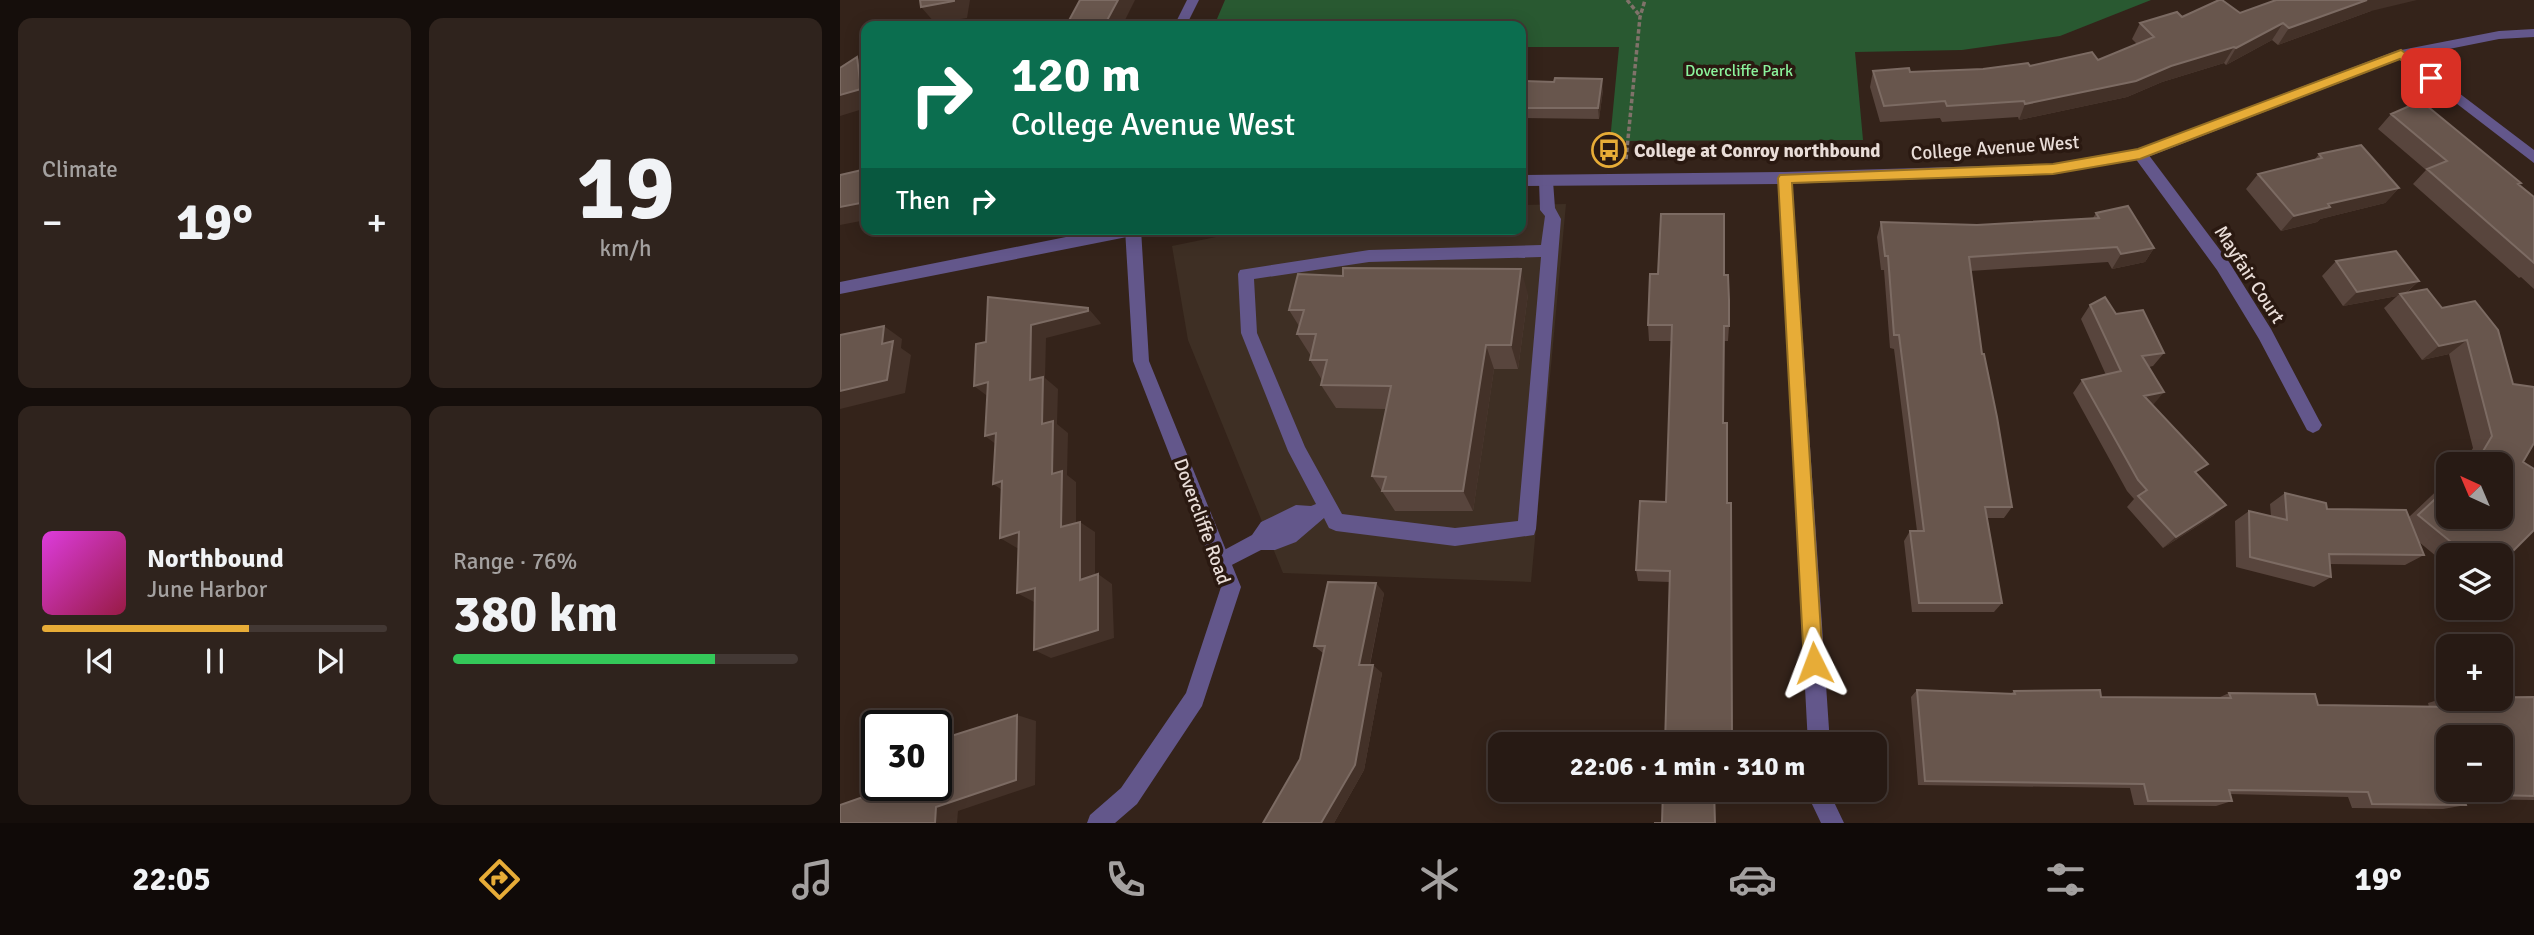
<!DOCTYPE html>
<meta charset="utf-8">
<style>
:root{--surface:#271a14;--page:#2f231d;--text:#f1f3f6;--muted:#a4a1a0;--line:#433834;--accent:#e7ac37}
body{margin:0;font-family:Signika,sans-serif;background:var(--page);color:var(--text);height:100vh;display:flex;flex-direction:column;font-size:26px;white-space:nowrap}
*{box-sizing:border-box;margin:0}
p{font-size:23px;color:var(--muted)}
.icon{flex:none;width:38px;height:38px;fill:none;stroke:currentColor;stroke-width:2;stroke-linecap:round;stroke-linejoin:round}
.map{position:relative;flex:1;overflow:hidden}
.side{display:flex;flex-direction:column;gap:18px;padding:18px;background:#150e0b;width:840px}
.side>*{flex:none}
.top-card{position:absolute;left:21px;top:21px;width:665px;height:214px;border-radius:14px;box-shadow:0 4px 18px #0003,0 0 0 2px var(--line);background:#0b6e4f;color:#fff;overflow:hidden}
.needle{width:46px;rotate:316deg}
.controls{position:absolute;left:1596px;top:452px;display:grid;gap:14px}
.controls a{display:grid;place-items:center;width:77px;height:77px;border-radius:14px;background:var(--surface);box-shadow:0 4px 18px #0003,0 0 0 2px var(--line);font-size:35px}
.speed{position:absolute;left:21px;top:710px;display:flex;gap:14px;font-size:35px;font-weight:700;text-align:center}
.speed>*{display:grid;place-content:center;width:91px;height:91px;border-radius:50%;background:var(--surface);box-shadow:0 4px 18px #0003,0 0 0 2px var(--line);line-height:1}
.speed .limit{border:4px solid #111;border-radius:10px;background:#fff;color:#111}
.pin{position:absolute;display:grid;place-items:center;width:60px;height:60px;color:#fff;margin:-30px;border-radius:14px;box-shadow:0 4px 10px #0006}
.me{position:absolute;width:77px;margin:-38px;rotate:357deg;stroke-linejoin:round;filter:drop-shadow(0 0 5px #0008)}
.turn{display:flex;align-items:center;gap:24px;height:147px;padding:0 35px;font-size:32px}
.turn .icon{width:91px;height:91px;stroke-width:2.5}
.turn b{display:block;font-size:49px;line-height:60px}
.then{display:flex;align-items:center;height:66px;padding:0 35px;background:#0003;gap:14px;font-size:26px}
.big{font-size:52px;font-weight:800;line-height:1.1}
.side .card{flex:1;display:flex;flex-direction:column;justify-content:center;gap:10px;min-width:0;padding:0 24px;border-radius:14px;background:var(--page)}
.side .dial{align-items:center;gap:0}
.dial b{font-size:91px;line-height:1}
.song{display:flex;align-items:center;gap:21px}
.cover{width:84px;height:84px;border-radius:10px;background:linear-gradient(135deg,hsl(300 70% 55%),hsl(340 70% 35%))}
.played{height:7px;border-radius:4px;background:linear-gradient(90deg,var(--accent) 60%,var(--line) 60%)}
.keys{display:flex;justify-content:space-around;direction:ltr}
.heat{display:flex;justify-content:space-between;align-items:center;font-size:38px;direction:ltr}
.charge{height:10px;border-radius:5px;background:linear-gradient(90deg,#34c759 76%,var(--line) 0)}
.side .tiles{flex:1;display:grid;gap:18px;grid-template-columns:repeat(2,1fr)}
.trip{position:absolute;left:648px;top:732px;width:399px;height:70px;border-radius:14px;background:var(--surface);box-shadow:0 4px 18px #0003,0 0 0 2px var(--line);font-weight:800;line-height:70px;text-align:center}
.dock{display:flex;height:112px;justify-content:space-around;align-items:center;background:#100a08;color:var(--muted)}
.dock .icon{width:49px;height:49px}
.dock .current{color:var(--accent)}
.dock b{font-size:32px;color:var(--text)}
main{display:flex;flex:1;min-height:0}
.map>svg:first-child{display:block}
.commercial{fill:#3e2f24}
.green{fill:#295931}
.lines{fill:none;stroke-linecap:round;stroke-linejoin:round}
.path{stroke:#80726a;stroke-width:3.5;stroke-dasharray:4.5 2.5;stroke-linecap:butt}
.service{fill:#63578b;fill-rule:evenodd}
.minor{fill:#63578b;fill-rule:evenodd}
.tertiary{fill:#63578b;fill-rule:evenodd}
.wall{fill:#58453d}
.shaded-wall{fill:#433128}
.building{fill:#68564d;stroke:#7c6b63;stroke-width:2;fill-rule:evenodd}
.route{fill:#e7ac37;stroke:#967024;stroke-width:2}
.labels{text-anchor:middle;stroke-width:7;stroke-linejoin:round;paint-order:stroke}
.far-park-label{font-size:16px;fill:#8bf39c;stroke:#2a1911}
.street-label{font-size:19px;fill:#e9ddd8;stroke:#2a1911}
.poi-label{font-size:19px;font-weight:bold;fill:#e9ddd8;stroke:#2a1911;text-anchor:start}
</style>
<main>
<section class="side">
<div class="tiles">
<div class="card"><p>Climate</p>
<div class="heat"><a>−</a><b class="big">19°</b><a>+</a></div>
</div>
<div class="card dial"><b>19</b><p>km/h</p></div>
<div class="card">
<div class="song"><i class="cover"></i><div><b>Northbound</b><p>June Harbor</p></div></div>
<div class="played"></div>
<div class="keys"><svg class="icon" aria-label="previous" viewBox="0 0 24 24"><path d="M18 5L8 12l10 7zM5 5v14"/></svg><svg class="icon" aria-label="pause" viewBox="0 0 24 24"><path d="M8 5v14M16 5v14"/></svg><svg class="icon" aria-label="next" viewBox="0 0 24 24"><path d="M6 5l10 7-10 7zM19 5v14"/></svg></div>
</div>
<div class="card"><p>Range · 76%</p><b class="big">380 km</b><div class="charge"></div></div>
</div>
</section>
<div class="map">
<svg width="1694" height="823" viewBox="0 0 1694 823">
<rect width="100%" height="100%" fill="#34231a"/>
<!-- commercial -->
<path class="commercial" d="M726 204 691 582 443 573 348 340 332 246 415 229H681V205Z"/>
<!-- green -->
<path class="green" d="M385 0H1311L1220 36 1122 50 1015 52 1023 140 770 141 779 47H681V26H374Z"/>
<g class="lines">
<!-- path -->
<path class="path" d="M787 0 800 16
M786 159 800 17 805 0"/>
<!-- service -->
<path class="service" d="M706 175 713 181 715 208 721 219 696 529 694 535 615 546 496 531 489 528 484 518 456 542 435 550H421L382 570 375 567 372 561 375 555 412 535 421 522 456 505 471 506 476 504 448 451 401 333 398 274 400 270 529 250 701 245 705 216 700 210 699 181ZM701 257 678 521 615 528 502 514 465 447 417 333 414 279 529 262Z"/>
<!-- minor -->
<path class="minor" d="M347 0H359L346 26H334Z
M1561 49 1694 150V163L1556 57 1554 54Z
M1300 149 1305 150 1389 262 1431 329 1479 420 1482 425 1479 430 1473 433 1467 430 1419 339 1377 270 1295 158 1293 154 1295 150Z
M945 172 952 178 990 744H968L938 178Z
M285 229H301L309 361 401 587 362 706 297 804 275 823H247L250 815 281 788 346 693 381 587 293 361Z
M970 789H992L993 800 1004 823H981L971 802Z"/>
<!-- tertiary -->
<path class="tertiary" d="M1694 29V37L1659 39 1564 58 1305 158 1213 174 945 184 681 186V175L945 172 1213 164 1298 149 1556 51 1659 31Z
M266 229H305L297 235 0 294V282Z"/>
</g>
<!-- wall -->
<path class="wall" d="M1531 11 1438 45 1432 40 1386 65 1384 63 1322 82 1287 97 1179 120 1178 117 1102 122 1100 118 1040 122 1030 87 1033 71 1070 72 1143 69 1258 60 1297 44 1292 39 1300 23 1342 17 1400 13Z
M681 81 763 90 759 119 681 118Z
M1551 114 1681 183 1679 185 1694 197V289L1681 277 1679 278 1573 184 1586 170 1538 129Z
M1479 154 1559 188 1545 203 1480 219 1477 222 1441 231 1406 189 1418 174 1475 159Z
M1256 213 1314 248 1305 262 1272 269 1268 262 1130 271 1142 354 1172 507 1164 518H1147L1162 603 1154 612H1072L1064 541 1070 531H1077L1054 349 1050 348 1044 270H1041L1037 237 1041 222 1137 225 1253 218Z
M1496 261 1579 281 1566 293 1602 308 1635 301 1683 462 1661 555H1608V566L1579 542 1584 555 1565 565 1490 564 1491 577 1474 587 1396 567 1395 521 1409 511 1431 516 1430 504 1445 493 1487 509 1569 517 1608 480V516L1661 464H1623L1633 448 1609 354 1582 360 1544 308 1557 296 1503 306 1482 276Z
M884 275 889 326 888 341H884L830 582 798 581 796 570 826 502 831 341H809L808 325Z
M688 294 678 369H654L633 511H555L532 476 546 409 496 408 481 385 482 380 470 360 471 356 457 334 459 326 449 310Z
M1250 305 1276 314 1324 353 1313 366 1309 367 1312 405 1357 474 1386 505 1373 516 1323 548 1287 507 1294 499 1287 491 1233 393 1242 380 1266 375 1241 319Z
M544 593 530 665 542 673 524 770 494 823H423L460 759 483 653 474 646Z
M1077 690 1170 694 1174 691 1261 697 1378 698 1389 693 1478 705 1589 707 1588 703 1608 697V698L1694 697V800L1623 799 1626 805 1603 809 1512 808 1508 797 1390 794 1392 801 1376 806 1294 805 1290 788 1078 785 1071 697Z"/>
<!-- shaded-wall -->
<path class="shaded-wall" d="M114 0H130L127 18 95 23 81 7Z
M278 0H295L282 26H264Z
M1527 0H1577L1531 11 1438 45 1449 28Z
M1443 23 1432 40 1386 65 1396 48Z
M1394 47 1384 63 1322 82 1287 97 1179 120 1185 104 1331 66Z
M17 57 26 68V108L0 116V95Z
M762 79 763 90 759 119 758 108Z
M1559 188 1545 203 1480 219 1477 222 1441 231 1454 216 1488 204Z
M26 202V220L0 225V207Z
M1314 248 1305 262 1272 269 1281 254Z
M681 269 688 294 678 369 671 345Z
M1579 281 1563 295 1560 294 1557 296 1503 306 1517 292Z
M248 308 260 322 261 324 206 338 205 378 218 389 217 424 228 433 227 475 236 482V537L221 527 212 474 202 424 190 380 191 325Z
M44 326 62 339 61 348 71 355 65 393 0 409V391L42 344Z
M1627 340 1609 354 1582 360 1599 346Z
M646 345 654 369 633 511 623 491Z
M148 382 150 398 134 386Z
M1324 392 1313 405 1294 409 1304 396Z
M156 433 161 448 145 436Z
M162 481 170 495 153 484Z
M1386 505 1373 516 1323 548 1336 537Z
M240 522 255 532V589L240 580Z
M179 532 195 542 177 548 160 538Z
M258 574 272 584 274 638 211 658 194 650Z
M536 583 544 593 528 673 519 665Z
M195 588 194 602 177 593Z
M533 665 542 673 524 770 494 823H481Z
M177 715 196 721 195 785 118 811 117 823H95L96 807Z"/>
<!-- building -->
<path class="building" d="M80 0H114V1L81 7Z
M240 0H278L264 26H226Z
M1379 0H1382L1400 13 1436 0H1527L1449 28 1443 23 1396 48 1394 47 1331 66 1296 81 1185 104 1184 101 1107 106 1105 101 1044 106 1033 71 1069 68 1070 72 1143 69 1188 63 1190 66 1252 52 1258 60 1314 37 1300 23 1337 12 1342 17Z
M17 57 21 89 0 95V68Z
M715 78 762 79 758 108H681V81L714 82Z
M1581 101 1681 183 1678 184 1694 197V263L1587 169 1607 161 1551 114Z
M1521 145 1559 188 1488 204 1490 207 1454 216 1418 174 1482 158 1479 154Z
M26 169V202L0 207V175Z
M1288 206 1314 248 1281 254 1277 247 1129 257 1142 354H1144L1157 417 1172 507H1145L1162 603H1079L1070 531H1084L1059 335H1054L1048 256H1045L1041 222 1137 225 1259 218 1256 213Z
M821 214H884V275H888L889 300V326H884L883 423H887V503H891L892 744H825L830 571 796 570 800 501 826 502 832 325H808L810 274H818Z
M1556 251 1579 281 1517 292 1496 261Z
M503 268 681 269 671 345H646L623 491H542L546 477 532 476 551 386 481 385 487 360H470L476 334H457L464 310H449L458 274 503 276Z
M1587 289 1602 308 1635 301 1658 330 1673 384 1694 387V443L1683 462 1694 469V530L1661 563V555H1627L1578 515 1608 487V516H1661V464H1633L1639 458 1652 436 1627 340 1599 346 1560 294Z
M148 297 248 308V311L191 325 190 380 203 377 202 424 213 421 212 474 222 471 221 527 240 522V580L258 574V630L194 650 195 588 177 593 179 532 160 538 162 481 153 484 156 433 145 436 148 382 134 386 136 344 146 342Z
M1265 297 1276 314 1303 310 1324 353 1302 356 1324 392 1304 396 1368 464 1355 472 1386 505 1336 537 1298 496 1307 490 1298 480 1242 380 1281 371 1250 305Z
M44 326 42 344 53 341 47 380 0 391V335Z
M1445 493 1486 503 1487 509 1566 510 1584 555 1489 554 1491 577 1410 557 1409 511 1447 520Z
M488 582 536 583 519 665H533L515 765 481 823H423L460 759 485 646H474Z
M1077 690 1175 694 1174 691 1260 690 1261 697 1391 698 1389 693 1475 694 1478 705 1613 707 1609 698 1694 697V796L1622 794 1626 805 1532 804 1528 792 1389 790 1392 801H1308L1304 784 1085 781ZM1608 737H1661V789H1608Z
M177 715 176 780 96 807 95 823H0V805L26 796 28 781 37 778V786H96V759L107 756 108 737Z
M823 789H874L875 823H814H822Z"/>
<!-- route -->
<path class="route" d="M1561 50 1595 75V81H1586L1560 59 1300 159 1213 174 952 183 983 663 980 669 974 672 967 669 964 663 938 178 940 175 1213 164 1298 149Z"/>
<!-- icons -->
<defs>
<g id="bus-ring" transform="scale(1.75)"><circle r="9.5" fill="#2a1911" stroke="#e7ac37" stroke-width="1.5"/><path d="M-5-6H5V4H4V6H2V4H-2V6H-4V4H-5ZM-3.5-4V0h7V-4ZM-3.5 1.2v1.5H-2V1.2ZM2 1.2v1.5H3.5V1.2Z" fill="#e7ac37"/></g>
</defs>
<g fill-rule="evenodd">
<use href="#bus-ring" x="769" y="150"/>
</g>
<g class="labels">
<!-- far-park labels -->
<g class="far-park-label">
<text x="899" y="76">Dovercliffe Park</text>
</g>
<!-- street labels -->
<g class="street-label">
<text transform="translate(1155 147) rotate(-4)" y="7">College Avenue West</text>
<text transform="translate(1410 274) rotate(57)" y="7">Mayfair Court</text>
<text transform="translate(363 521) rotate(70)" y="7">Dovercliffe Road</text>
</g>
<!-- poi labels -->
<g class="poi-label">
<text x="794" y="157">College at Conroy northbound</text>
</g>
</g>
</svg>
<div class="controls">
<a><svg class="needle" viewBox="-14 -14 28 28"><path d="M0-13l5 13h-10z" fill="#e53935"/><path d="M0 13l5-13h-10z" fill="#a4a1a0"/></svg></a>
<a><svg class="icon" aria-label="layers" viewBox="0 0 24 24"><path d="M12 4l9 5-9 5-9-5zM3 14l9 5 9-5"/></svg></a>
<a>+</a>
<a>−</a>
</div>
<div class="speed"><div class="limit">30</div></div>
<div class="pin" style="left:1591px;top:78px;background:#d93025"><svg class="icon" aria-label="arrive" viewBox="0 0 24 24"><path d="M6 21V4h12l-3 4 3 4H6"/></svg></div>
<svg class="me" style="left:974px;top:663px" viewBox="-20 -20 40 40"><path d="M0-17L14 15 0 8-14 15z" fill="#e7ac37" stroke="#fff" stroke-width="4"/></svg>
<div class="trip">22:06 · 1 min · 310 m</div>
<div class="top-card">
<div class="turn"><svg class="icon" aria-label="right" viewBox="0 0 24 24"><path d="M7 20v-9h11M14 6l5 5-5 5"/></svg><div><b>120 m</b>College Avenue West</div></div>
<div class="then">Then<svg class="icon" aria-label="right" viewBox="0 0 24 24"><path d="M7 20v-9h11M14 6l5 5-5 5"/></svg></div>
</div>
</div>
</main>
<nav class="dock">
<b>22:05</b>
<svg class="icon current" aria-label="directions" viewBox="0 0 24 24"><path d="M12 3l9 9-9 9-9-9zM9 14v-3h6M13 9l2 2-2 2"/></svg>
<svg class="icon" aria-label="music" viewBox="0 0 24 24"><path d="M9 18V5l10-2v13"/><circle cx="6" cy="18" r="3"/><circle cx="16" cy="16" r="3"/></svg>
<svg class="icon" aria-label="phone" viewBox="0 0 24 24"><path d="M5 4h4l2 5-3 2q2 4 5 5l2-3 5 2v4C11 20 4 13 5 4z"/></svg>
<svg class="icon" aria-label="climate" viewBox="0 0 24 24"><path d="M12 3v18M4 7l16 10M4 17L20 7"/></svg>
<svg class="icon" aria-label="car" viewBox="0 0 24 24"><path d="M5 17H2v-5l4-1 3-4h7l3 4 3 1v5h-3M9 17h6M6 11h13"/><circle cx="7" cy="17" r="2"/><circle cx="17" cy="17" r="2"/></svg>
<svg class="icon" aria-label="filters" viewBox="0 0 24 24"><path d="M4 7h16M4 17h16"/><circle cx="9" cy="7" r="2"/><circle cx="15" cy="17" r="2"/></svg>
<b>19°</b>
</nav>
